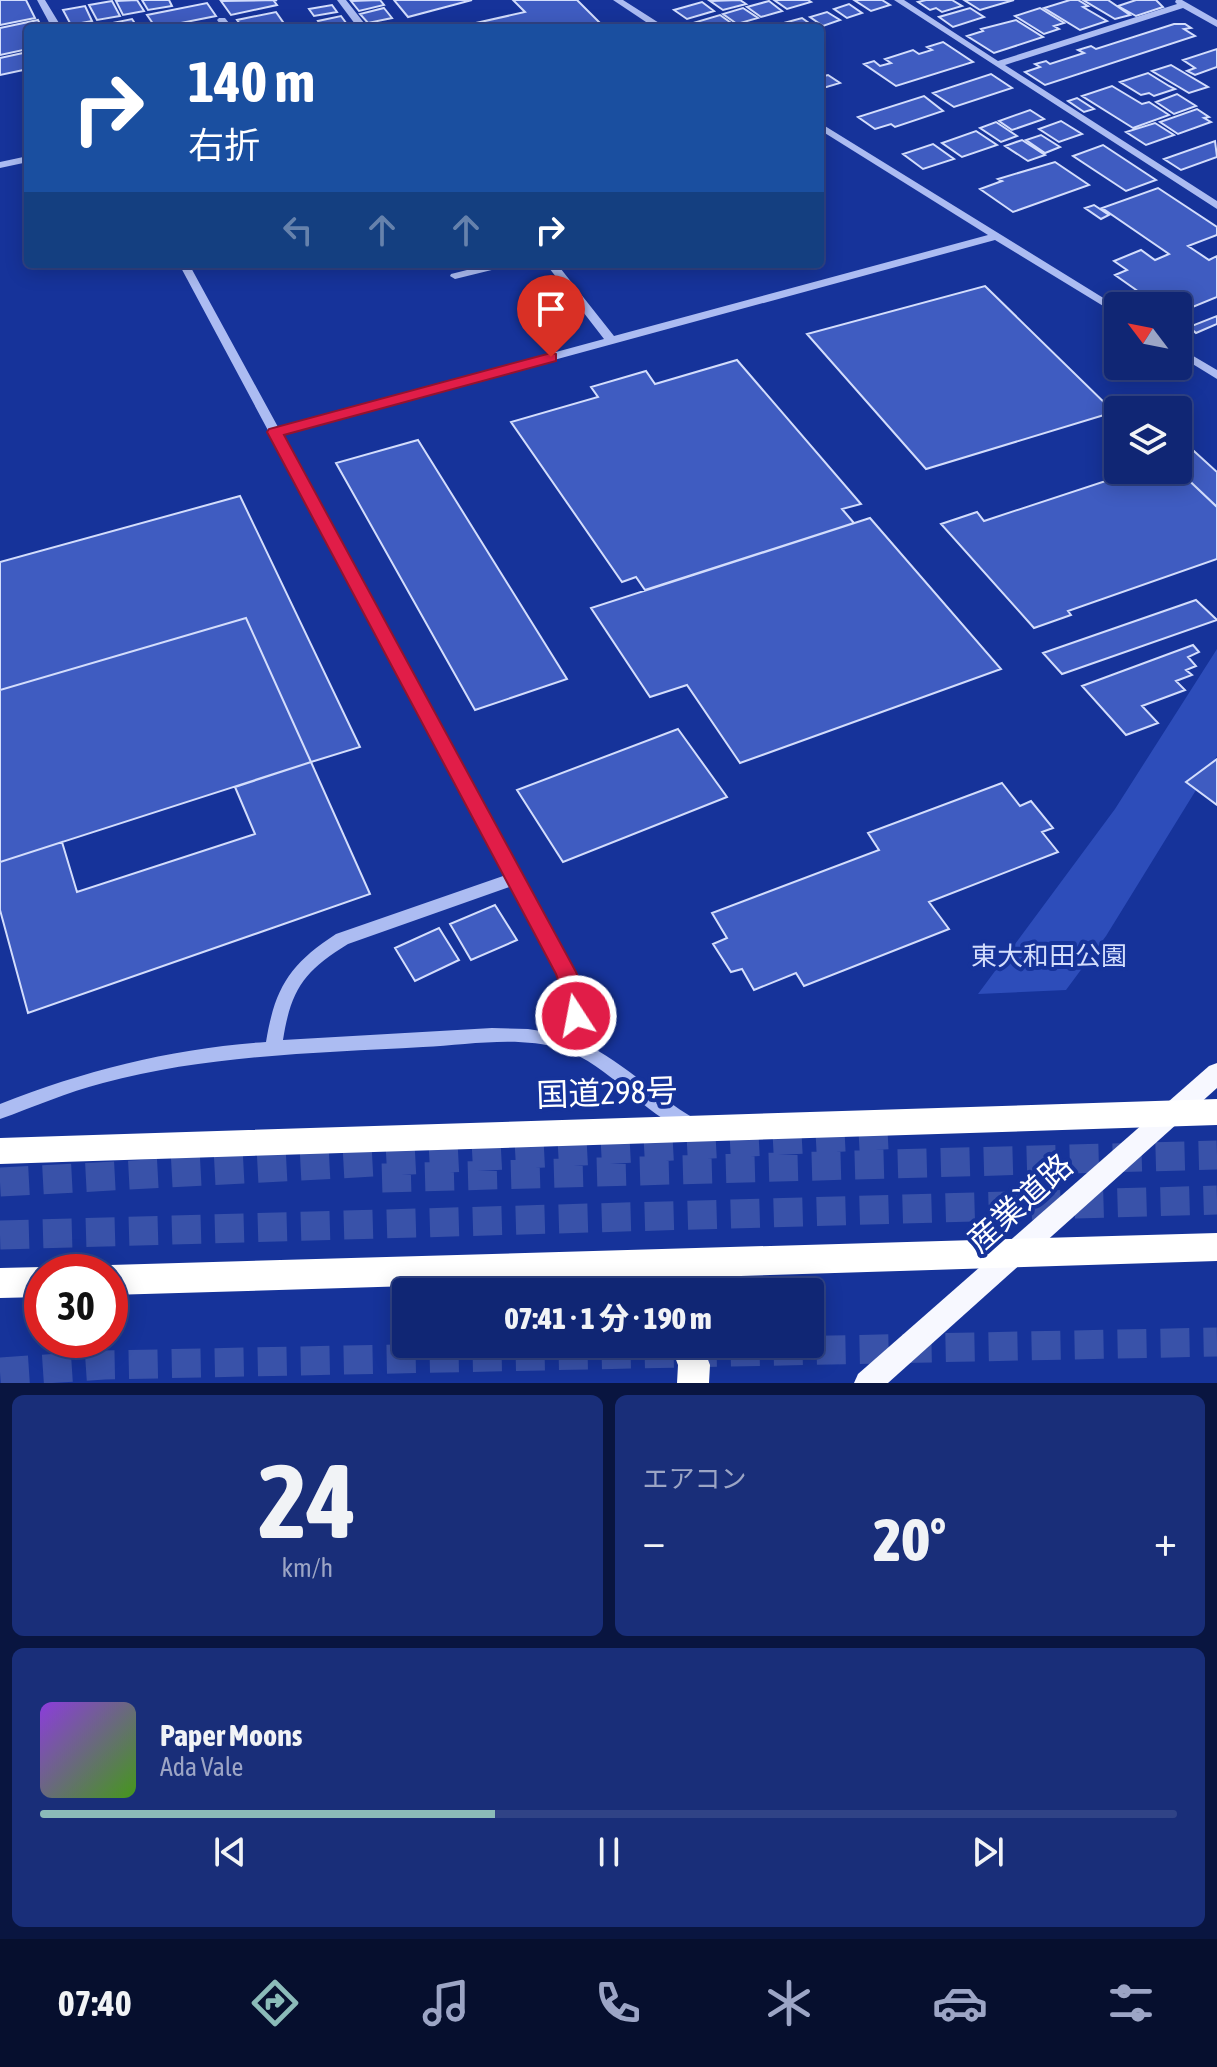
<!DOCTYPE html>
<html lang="ja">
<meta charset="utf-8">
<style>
:root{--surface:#102674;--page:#192e79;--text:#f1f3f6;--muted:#9ca5c5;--line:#304386;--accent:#8bbbb9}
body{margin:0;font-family:"Asap Condensed","Noto Sans JP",sans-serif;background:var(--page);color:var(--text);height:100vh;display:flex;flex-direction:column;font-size:30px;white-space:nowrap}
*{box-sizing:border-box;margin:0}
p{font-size:26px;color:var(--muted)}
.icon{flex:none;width:44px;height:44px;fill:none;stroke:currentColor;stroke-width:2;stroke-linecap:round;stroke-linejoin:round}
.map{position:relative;height:1383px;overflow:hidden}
.side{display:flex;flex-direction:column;gap:12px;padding:12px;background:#091540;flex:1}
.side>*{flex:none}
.guide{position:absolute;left:24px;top:24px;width:800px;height:244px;border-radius:8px;box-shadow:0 4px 20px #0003,0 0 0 2px var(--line);background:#1a4fa0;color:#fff;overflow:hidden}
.needle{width:52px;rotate:302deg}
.tools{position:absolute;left:1104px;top:292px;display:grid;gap:16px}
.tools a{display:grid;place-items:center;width:88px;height:88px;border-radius:8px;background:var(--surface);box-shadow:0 4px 20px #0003,0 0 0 2px var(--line);font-size:40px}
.speed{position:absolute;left:24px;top:1254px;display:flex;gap:16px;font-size:40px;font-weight:700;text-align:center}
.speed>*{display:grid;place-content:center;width:104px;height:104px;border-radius:50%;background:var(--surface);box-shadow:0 4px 20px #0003,0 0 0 2px var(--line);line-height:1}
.speed .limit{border:12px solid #d22;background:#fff;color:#111}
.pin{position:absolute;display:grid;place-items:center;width:68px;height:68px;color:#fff;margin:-82px -34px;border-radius:50% 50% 50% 0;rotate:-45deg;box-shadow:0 0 8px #0007}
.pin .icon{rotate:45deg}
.me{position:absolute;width:88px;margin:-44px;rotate:349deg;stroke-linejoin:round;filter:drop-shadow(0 0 6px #0008)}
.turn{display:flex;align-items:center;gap:28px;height:168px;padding:0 32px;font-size:36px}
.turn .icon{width:104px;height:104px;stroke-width:2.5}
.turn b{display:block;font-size:56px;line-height:68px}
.lanes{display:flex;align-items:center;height:76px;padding:0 32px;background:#0003;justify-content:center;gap:40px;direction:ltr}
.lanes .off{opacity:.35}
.big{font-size:60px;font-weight:800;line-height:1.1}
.side .card{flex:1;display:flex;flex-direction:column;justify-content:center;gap:12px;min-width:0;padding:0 28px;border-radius:12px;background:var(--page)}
.side .dial{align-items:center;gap:0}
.dial b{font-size:104px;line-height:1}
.song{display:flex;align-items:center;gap:24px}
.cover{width:96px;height:96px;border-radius:12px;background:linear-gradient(135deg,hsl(270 70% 55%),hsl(100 70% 35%))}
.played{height:8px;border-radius:4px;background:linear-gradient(90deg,var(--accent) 40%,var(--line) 40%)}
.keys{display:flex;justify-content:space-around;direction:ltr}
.heat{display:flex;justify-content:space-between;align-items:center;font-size:44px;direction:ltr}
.side .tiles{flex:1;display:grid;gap:12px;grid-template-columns:1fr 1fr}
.card:last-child{grid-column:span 2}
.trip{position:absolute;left:392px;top:1278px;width:432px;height:80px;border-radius:8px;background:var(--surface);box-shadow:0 4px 20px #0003,0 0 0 2px var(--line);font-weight:800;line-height:80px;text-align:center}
.dock{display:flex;height:128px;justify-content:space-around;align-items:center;background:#060f2e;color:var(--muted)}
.dock .icon{width:56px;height:56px}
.dock .on{color:var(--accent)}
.dock b{font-size:36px;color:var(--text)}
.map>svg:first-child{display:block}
.green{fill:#2d4dba}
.building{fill:#3f5cc1;stroke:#d3ddfc;stroke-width:2}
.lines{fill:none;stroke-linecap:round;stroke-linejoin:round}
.highway-tunnel{stroke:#3952a9;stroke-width:29;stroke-dasharray:29 14;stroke-linecap:butt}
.minor{fill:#acbcf2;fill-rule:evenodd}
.major{fill:#f7f8ff;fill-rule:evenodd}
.highway{fill:#fff;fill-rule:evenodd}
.route{fill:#e11d48;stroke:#92132f;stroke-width:2}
.labels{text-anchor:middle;stroke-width:8;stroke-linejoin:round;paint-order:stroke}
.park-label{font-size:26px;fill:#d3ddfc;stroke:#16339a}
.near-street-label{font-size:32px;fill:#fff;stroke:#16339a}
</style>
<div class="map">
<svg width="1217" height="1383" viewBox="0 0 1217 1383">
<rect width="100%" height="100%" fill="#16339a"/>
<!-- green -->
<path class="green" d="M1217 649V756L1106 936 1066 990 978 994 1115 809Z"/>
<!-- building -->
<path class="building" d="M0 0H26L35 18 0 25Z
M137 0 144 11 123 15 116 1Z
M142 0H169L172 6 148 10Z
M277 0 274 1 277 5 231 15 221 1Z
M380 0 384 5 359 11 351 1Z
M394 0H472L408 17Z
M513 0H577L600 23 579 28 458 27 525 12Z
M740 0 746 4 723 10 710 1Z
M774 0H808L811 2 787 9Z
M854 0H882L890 5 871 11Z
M926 0H952L962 6 942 12 936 8 930 10 918 2Z
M964 0H1014L980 10Z
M1070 0H1078L1088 6 1083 7 1107 21 1080 30 1044 8Z
M1083 0H1108L1130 15 1115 19Z
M1136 0H1156L1163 7 1136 16 1118 6Z
M112 1 120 16 97 20 89 5Z
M769 1 782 11 761 17 747 7Z
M702 2 714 11 687 19 674 10Z
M207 3 216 16 156 28 147 15Z
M849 4 862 13 847 18 834 9Z
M332 5 337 12 314 16 309 9Z
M85 6 92 21 71 25 63 10Z
M384 8 392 18 368 23 360 14Z
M743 8 758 18 737 24 723 14Z
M970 8 984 17 953 27 939 17Z
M1040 8 1064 23 1054 26 1059 29 1044 34 1015 16Z
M276 12 285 25 243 28 237 20Z
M827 12 840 20 823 26 810 17Z
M720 15 734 25 701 28 693 23Z
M341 16 349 27 323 28 318 21Z
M802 18 816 28H791L784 23Z
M132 19 138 28H88Z
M38 20 42 28H28V49L0 55V28Z
M1016 20 1043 37 994 53 967 36 983 31 981 29Z
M1174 24H1185L1191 28 1184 29 1195 36 1045 85 1025 72 1040 67 1035 64 1046 61 1050 64 1084 53 1078 50 1091 46 1096 49Z
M943 42 973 62 896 86 864 64 874 61 880 66 891 63 885 59 913 50 919 54 932 50 927 47Z
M1217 49V67L1195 75 1187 71 1195 68 1183 60Z
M23 53 28 69 0 75V58Z
M1171 65 1208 87 1189 93 1152 71Z
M1148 73 1169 86 1175 89 1154 96 1149 93 1141 95 1120 82Z
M991 74 1012 88 954 107 933 93Z
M828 75 840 83 820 89V77Z
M1112 86 1142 104 1149 102 1169 115 1133 128 1082 96Z
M1177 94 1196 106 1174 114 1156 102Z
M924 96 943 111 895 127 891 124 875 129 858 117Z
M1077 98 1094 109 1084 112 1068 101Z
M1197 109 1209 117 1204 118 1211 122 1178 134 1160 122Z
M1030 110 1044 119 1012 130 999 121Z
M1061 121 1082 134 1059 142 1039 129Z
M996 122 1017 136 1001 142 980 128Z
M1155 123 1174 135 1146 145 1126 132Z
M976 131 997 145 962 157 942 143Z
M1041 135 1060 147 1045 153 1026 140Z
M1022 140 1045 155 1028 161 1005 146Z
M1215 141 1217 157 1181 170 1164 159Z
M933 144 954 159 923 169 903 154Z
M1103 145 1156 180 1126 191 1073 156Z
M1055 162 1089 185 1013 212 980 189 1002 181 998 179Z
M1158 188 1217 227V235L1188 246 1209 260 1217 256V297L1178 313V306H1159L1115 275 1127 270 1114 261 1141 250 1155 260 1169 254 1102 208Z
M1094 205 1109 215 1101 219 1085 208Z
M985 286 1114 412 926 469 807 334Z
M1217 316V324L1196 333 1189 327Z
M737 360 861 504 842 509 854 523 645 590 636 577 622 582 511 422 598 397 591 387 646 371 655 384Z
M418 440 567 679 475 710 336 463Z
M1184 442 1217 472V507L1178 470V444Z
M1139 470H1178L1217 507V559L1068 611 1071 615 1034 628 941 524 977 512 984 521Z
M240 496 360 747 311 762 246 618 0 690V562Z
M870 518 1001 669 740 763 687 685 650 697 591 608Z
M1196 600 1217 620 1062 674 1043 653Z
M246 618 311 762 0 862V690Z
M1193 645 1199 652 1188 657 1196 666 1186 670 1192 675 1176 681 1185 690 1142 706 1158 723 1126 735 1082 686Z
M678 729 727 797 563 862 517 790Z
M1217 759V805L1186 782Z
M311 762 370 894 28 1013 0 910V862L62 842 77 892 255 834 235 787Z
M1002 783 1020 806 1031 801 1053 828 1042 832 1058 852 929 902 949 929 804 986 796 973 754 990 742 969 731 972 713 944 727 938 712 913 879 850 868 833Z
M495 905 517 940 471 960 450 924Z
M439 928 459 960 415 981 395 948Z"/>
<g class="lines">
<!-- highway-tunnel -->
<path class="highway-tunnel" d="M382 1178 1217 1155
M0 1182 900 1134
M0 1235 1217 1200
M0 1372 104 1365 1217 1342"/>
<!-- minor -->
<path class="minor" d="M37 0H45L62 28H52Z
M337 0H346L368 28H358Z
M613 0H623L667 28 652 26 624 28 646 22Z
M894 0H904L998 61 1177 4 1175 2 1176 0H1182L1217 20V27L1183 8 1005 65 1217 201V209Z
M219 18H225L233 28H223L217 20Z
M307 23 310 24 313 28H303L304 24Z
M820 123 1118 307V315L995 240 282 434 574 972C584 997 584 1015 574 1039 619 1057 654 1095 695 1119L698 1124 695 1129 689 1132C641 1114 611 1065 562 1049 518 1035 468 1045 423 1047 316 1053 207 1055 103 1083 67 1092 34 1107 0 1119V1104C86 1070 174 1048 266 1042 275 987 290 964 336 934L506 875 179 264H189L278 427 604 339 546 264H557L614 336 988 235 820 130ZM512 886 562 982 566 1007 560 1034 528 1029 492 1028 283 1040C291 989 304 971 348 944Z
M28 156V162L0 168V162Z
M491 264H509L508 266 455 279 450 276 451 274Z
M1178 347 1217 370V379L1178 355Z"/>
<!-- major -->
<path class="major" d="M1217 1063V1088L888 1383H854L858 1374 1209 1066Z"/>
<!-- highway -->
<path class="highway" d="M1217 1099V1125L0 1164V1138Z
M1217 1233V1261L647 1279 654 1281 659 1292H606L578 1281 110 1295V1272H98L110 1265Z
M42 1267 53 1272H42V1297L0 1298V1268Z
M670 1344H702L710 1365 709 1383H677L678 1365Z"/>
</g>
<!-- route -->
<path class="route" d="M551 353 556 354V361L284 435 576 972C583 988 591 1006 583 1023L576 1025 568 1023C561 1008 563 990 556 974L267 432 269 429Z"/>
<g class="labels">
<!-- park labels -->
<g class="park-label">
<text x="1049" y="965">東大和田公園</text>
</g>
<!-- near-street labels -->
<g class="near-street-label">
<text transform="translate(607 1093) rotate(-2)" y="11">国道298号</text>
<text transform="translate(1020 1203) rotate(-42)" y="11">産業道路</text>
</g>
</g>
</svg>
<div class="tools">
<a><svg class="needle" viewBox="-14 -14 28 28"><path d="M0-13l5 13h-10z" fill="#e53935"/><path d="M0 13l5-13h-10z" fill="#9ca5c5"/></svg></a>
<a><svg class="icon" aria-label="layers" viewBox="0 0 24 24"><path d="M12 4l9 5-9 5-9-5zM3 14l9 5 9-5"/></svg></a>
</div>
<div class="speed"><div class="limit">30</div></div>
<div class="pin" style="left:551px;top:357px;background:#d93025"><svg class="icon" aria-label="arrive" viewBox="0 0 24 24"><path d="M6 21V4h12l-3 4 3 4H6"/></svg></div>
<svg class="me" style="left:576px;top:1016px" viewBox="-20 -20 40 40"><circle r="17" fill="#e11d48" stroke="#fff" stroke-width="3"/><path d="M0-11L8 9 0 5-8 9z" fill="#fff"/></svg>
<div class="trip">07:41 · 1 分 · 190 m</div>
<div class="guide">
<div class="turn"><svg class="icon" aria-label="right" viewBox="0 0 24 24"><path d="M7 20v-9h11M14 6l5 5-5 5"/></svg><div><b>140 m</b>右折</div></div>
<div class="lanes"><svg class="icon off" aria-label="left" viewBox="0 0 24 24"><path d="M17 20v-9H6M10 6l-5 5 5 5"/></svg><svg class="icon off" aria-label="ahead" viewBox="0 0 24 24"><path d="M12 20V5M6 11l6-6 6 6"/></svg><svg class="icon off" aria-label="ahead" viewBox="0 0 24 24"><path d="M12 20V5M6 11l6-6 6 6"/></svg><svg class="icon" aria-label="right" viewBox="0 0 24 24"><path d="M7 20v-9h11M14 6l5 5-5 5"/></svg></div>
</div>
</div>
<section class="side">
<div class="tiles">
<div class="card dial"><b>24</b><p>km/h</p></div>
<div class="card"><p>エアコン</p>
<div class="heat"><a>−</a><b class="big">20°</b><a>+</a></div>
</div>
<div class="card">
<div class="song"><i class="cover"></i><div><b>Paper Moons</b><p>Ada Vale</p></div></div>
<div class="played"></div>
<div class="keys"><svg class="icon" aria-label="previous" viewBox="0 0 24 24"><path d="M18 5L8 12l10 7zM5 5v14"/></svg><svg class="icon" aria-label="pause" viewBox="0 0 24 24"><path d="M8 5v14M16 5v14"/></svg><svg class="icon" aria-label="next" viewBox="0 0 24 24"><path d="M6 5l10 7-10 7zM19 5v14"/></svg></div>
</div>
</div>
</section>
<nav class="dock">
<b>07:40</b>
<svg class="icon on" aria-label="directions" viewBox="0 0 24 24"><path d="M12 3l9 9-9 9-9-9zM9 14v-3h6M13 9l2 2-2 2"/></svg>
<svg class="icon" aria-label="music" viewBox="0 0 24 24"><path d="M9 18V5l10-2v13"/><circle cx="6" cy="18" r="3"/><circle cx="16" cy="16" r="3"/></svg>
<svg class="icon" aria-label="phone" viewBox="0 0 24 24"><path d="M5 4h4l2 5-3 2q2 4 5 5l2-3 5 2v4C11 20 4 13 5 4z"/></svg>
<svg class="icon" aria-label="climate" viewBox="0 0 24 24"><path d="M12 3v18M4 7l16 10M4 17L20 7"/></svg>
<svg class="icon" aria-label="car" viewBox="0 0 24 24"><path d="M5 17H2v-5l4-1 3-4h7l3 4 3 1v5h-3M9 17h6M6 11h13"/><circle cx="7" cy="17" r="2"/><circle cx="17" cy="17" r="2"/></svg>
<svg class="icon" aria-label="filters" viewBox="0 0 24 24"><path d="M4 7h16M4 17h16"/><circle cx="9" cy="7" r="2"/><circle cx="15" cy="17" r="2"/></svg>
</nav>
